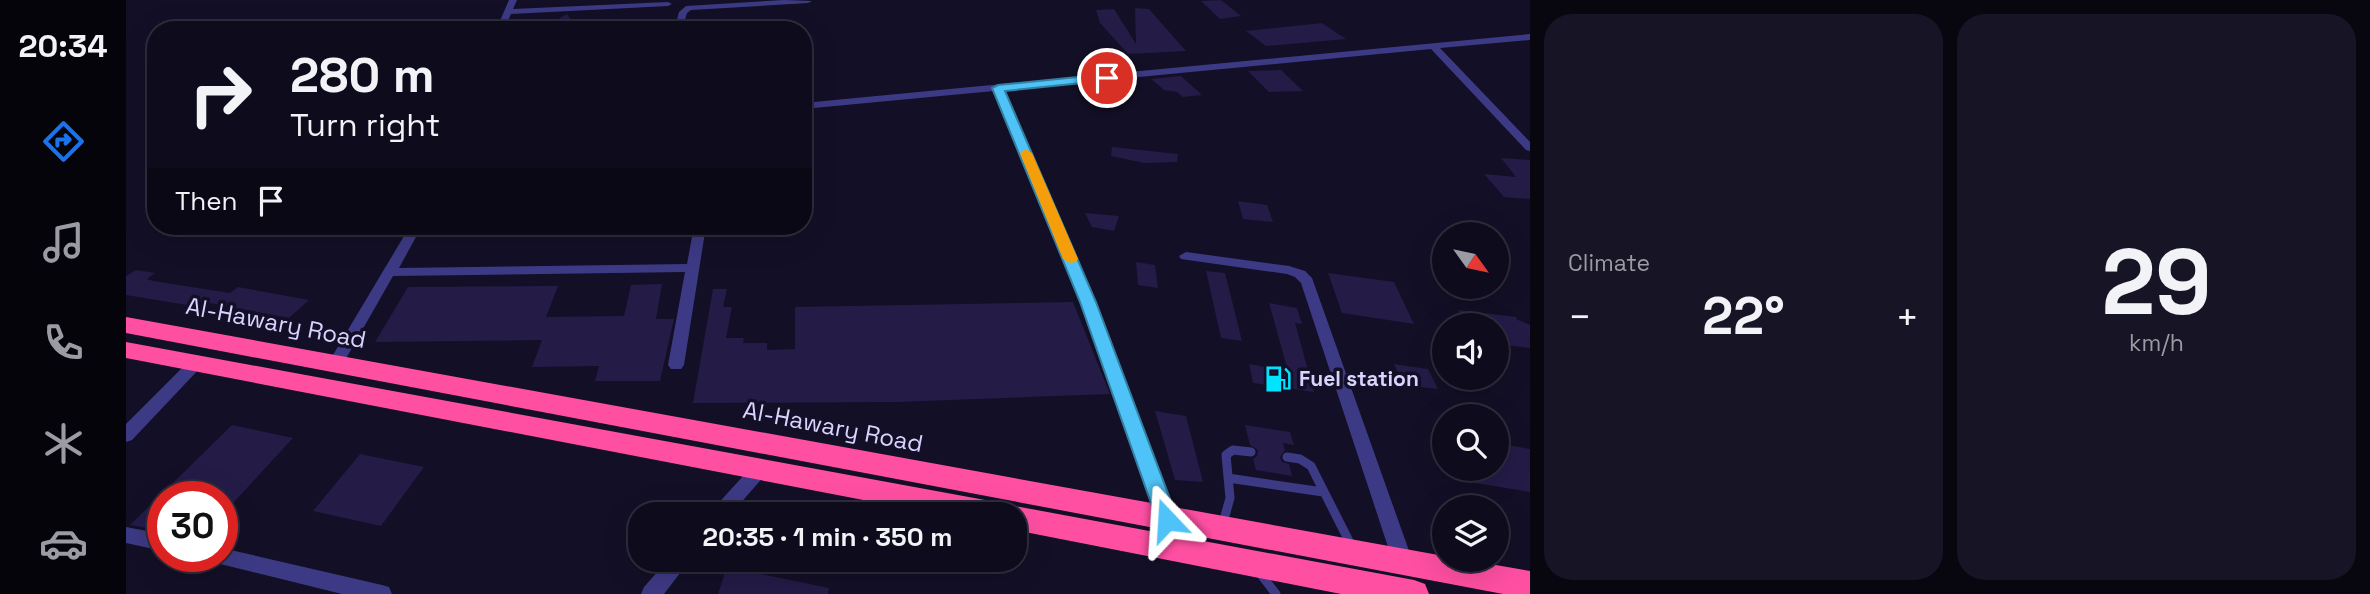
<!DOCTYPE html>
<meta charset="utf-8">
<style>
:root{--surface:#0e0b1c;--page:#171425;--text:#f1f3f6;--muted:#9b9ba3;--line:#2e2b3b;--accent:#1a73e8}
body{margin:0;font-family:"Space Grotesk",sans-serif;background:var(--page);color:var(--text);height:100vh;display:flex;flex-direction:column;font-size:26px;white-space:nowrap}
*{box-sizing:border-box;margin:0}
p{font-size:23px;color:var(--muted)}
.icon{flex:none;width:38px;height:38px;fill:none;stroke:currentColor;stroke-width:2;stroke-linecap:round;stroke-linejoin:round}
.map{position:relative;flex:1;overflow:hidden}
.sheet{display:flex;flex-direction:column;gap:14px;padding:14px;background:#08060f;width:840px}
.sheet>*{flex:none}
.hud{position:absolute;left:21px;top:21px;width:665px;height:214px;border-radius:28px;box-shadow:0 7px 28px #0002,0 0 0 2px var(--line);background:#0e0b1c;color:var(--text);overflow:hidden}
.needle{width:46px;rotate:123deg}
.fabs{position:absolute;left:1306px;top:222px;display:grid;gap:14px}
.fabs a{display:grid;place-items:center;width:77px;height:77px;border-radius:50%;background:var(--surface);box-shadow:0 7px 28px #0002,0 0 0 2px var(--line);font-size:35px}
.speed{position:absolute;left:21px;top:481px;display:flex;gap:14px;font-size:35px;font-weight:700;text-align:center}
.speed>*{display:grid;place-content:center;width:91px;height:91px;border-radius:50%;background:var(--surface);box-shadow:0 7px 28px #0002,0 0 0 2px var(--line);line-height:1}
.speed .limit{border:10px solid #d22;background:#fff;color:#111}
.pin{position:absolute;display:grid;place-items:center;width:60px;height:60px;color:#fff;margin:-30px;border:4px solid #fff;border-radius:50%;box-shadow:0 2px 7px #0007}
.me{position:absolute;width:77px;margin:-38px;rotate:340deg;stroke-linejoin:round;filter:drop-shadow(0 0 5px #0008)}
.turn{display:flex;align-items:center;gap:24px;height:147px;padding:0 28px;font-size:32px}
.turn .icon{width:91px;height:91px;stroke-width:2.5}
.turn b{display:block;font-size:49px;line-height:60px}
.then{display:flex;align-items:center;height:66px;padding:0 28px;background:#0003;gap:14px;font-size:26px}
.big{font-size:52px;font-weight:600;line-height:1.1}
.sheet .tile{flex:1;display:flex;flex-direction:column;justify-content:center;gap:10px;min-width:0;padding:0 24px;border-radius:28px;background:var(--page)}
.sheet .dial{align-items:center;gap:0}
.dial b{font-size:91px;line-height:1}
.heat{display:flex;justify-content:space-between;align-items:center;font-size:38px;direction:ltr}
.sheet .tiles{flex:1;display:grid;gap:14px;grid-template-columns:repeat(2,1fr)}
.trip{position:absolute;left:502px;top:502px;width:399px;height:70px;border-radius:28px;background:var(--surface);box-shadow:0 7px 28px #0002,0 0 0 2px var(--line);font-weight:600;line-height:70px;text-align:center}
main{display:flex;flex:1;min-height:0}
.menu{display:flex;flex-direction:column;width:126px;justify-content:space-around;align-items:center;background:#06040b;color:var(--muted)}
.menu .icon{width:49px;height:49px}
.menu .active{color:var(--accent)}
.menu b{font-size:32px;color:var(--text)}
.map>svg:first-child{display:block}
.building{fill:#241b47}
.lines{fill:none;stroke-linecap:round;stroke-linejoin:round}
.lane{stroke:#3d3a85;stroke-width:9}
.street{fill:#3d3a85;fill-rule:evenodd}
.highway{fill:#ff4fa3;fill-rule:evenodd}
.route{fill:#4fc3f7;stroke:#337fa1;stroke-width:2}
.slow{fill:#f59e0b}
.labels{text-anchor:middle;stroke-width:7;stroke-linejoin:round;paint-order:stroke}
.poi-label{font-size:21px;font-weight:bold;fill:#d9d4ff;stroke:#130f26;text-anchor:start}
.near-street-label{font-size:24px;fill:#d9d4ff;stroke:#130f26}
</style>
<main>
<nav class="menu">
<b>20:34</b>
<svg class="icon active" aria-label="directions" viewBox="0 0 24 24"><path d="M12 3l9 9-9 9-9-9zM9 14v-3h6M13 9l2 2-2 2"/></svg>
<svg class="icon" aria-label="music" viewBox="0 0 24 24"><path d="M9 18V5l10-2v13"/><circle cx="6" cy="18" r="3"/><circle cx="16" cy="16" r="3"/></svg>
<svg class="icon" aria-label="phone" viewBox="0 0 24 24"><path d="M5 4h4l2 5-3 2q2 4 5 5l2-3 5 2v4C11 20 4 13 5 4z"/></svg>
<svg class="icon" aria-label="climate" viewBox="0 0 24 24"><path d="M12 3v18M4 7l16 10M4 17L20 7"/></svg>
<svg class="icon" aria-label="car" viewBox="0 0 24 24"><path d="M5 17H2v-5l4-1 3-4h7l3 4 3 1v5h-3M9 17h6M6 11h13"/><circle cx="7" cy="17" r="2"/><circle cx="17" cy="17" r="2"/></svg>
</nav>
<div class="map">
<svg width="1404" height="594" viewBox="0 0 1404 594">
<rect width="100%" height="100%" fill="#130f26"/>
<!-- building -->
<path class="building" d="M1095 0 1115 16 1094 19 1075 1Z
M1009 8 1023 9 1060 51 1002 54 974 23 970 10 988 9 1010 44Z
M441 14 451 30H413Z
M1196 23 1220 39 1140 46 1120 31Z
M1155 70 1177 91 1143 92 1122 71Z
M1055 76 1076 95 1057 97 1051 92 1038 90 1025 79Z
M986 147 1052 154 1051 162 1018 163 985 156Z
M1375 158 1404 160V199L1378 197 1358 174 1390 177Z
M1112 201 1141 205 1147 222 1117 219Z
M959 213 993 216 988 231 966 227Z
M1010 262 1029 265 1032 288 1012 285Z
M10 270 29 273 21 279 27 281 104 293 112 287 183 300 163 318 73 301 67 306 0 295V276Z
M1080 271 1099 273 1116 341 1095 338Z
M1202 273 1268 282 1288 324 1216 313Z
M536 284 530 319H548L534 381H469L473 366 406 367 416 340 249 342 282 287 432 286 420 317 498 316 505 285Z
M587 289H601L597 307H606L600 338H618L617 343H641V350L669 349V307L947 302 984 394 772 402 567 403Z
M1143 303 1171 308 1176 324 1169 323 1188 392 1127 383 1123 364 1162 371Z
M1332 310 1391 317 1390 319 1404 325V348L1370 344V326H1341Z
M1268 364 1302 369 1312 389 1277 385Z
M1029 411 1060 416 1077 482 1049 480Z
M106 425 167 438 96 515V497H37V531L4 525Z
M1119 425 1164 432 1168 445 1157 443 1159 450 1154 457 1156 462 1163 464 1166 476 1130 470 1127 459 1131 456 1132 450 1124 445Z
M1370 443 1404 449V492L1349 483 1342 469H1370Z
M234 454 298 467 255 526 187 511Z
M601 567 703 588 702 594H592Z"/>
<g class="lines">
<!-- lane -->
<path class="lane" d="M1161 457 1174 459 1185 466 1226 547
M1102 478 1197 492
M1097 523 1104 498 1100 455 1107 450 1125 452
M1133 572 1150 594"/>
<!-- street -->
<path class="street" d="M383 0H391L387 9 542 2 546 4 542 6 385 14 378 30H370Z
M658 0 686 1 682 3 565 10 561 13 556 30H548L553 12 560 6Z
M1404 34V40L1314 48 1404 142V151L1400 150 1305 49 878 90 969 302 1050 520 1048 526 1041 528 1034 526 1032 520 955 302 868 91 677 109V103Z
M284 226H296L273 268 561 264 568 226H580L558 365 555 369H545L542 365 559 272 267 276 214 369H204L201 365Z
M1060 252 1163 266 1179 271 1186 278 1287 562 1284 568 1277 571 1270 568 1267 562 1175 283 1169 277 1161 274 1055 259 1053 256Z
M70 357 75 359 78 363 75 367 6 440 0 442V424L65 359Z
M634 462 640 464 643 469 640 474 605 514H585L588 508 628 464Z
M0 527 37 534V551L0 543Z
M96 548 256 585 263 587 266 594H216L86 562 84 556H96Z
M542 560H564L538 594H515L518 587Z"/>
<!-- highway -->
<path class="highway" d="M0 317 1318 556V560H1341L1404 571V594H1377L0 333Z
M0 342 870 502 881 509 889 506 1288 580 1299 584 1303 594H1215L889 530V514H810L0 358Z"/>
</g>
<!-- route -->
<path class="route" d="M981 74 985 75V80L879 91 970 302 1052 520 1048 526 1041 529 1034 526 1031 520 954 302 866 88 872 85Z"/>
<!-- slow -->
<path class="slow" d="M900 149 906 153 952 259 950 262 944 263 937 259 894 153Z"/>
<!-- icons -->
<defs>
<g id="fuel-bare" transform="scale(2.1)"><path d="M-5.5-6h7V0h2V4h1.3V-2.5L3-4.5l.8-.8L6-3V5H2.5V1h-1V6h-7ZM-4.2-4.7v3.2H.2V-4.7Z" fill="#00e5ff" stroke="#130f26" stroke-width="2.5" paint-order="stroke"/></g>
</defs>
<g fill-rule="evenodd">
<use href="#fuel-bare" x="1152" y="379"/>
</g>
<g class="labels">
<!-- poi labels -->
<g class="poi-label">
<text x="1173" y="386">Fuel station</text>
</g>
<!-- near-street labels -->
<g class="near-street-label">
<text transform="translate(150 323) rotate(11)" y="8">Al-Hawary Road</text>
<text transform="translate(707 427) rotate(11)" y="8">Al-Hawary Road</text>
</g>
</g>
</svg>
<div class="fabs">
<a><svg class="needle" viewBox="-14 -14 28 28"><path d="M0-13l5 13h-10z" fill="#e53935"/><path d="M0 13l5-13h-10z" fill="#9b9ba3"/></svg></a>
<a><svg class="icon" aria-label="sound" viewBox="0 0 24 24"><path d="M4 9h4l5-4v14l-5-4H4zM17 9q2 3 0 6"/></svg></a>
<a><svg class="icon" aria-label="search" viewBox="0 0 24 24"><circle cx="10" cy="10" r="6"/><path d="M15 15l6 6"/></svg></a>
<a><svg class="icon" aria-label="layers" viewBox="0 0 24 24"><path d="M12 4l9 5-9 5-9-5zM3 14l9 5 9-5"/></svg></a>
</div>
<div class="speed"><div class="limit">30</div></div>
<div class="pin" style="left:981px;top:78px;background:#d93025"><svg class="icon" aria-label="arrive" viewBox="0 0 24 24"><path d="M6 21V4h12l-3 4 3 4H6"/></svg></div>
<svg class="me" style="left:1041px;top:520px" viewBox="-20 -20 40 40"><path d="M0-17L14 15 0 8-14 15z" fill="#4fc3f7" stroke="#fff" stroke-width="4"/></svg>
<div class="trip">20:35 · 1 min · 350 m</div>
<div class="hud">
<div class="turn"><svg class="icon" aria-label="right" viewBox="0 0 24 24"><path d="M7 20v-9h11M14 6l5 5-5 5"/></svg><div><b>280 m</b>Turn right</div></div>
<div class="then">Then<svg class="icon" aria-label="arrive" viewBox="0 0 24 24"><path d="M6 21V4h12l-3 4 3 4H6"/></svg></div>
</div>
</div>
<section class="sheet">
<div class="tiles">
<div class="tile"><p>Climate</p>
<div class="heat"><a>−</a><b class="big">22°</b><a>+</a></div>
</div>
<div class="tile dial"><b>29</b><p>km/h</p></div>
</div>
</section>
</main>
